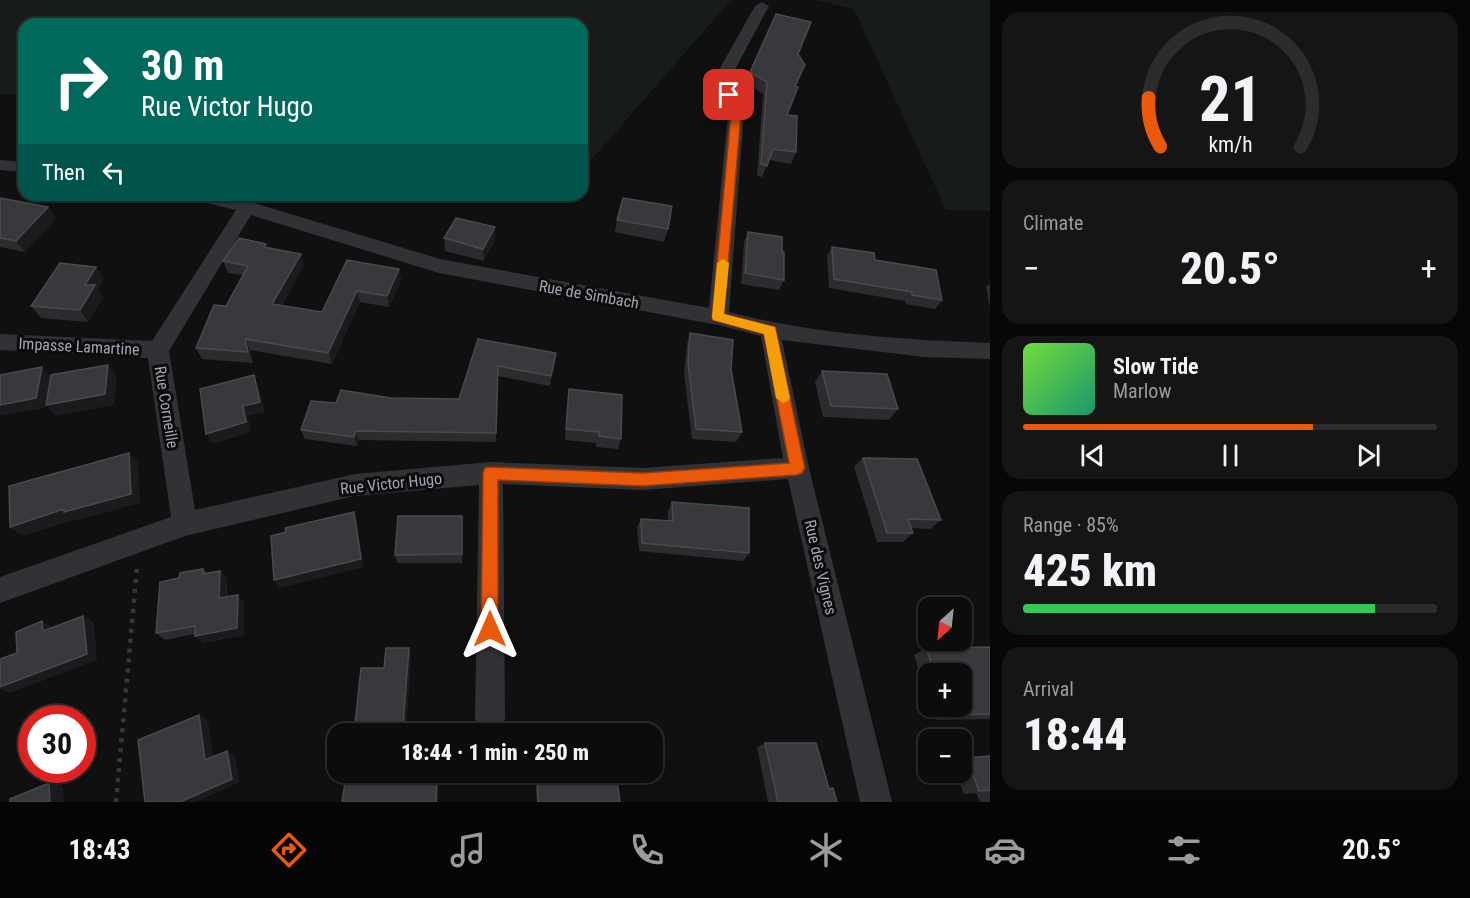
<!DOCTYPE html>
<meta charset="utf-8">
<style>
:root{--surface:#0c0c0d;--page:#151516;--text:#f1f3f6;--muted:#9a9b9d;--line:#2c2c2e;--accent:#ea580c}
body{margin:0;font-family:"Roboto Condensed",sans-serif;background:var(--page);color:var(--text);height:100vh;display:flex;flex-direction:column;font-size:22px;white-space:nowrap}
*{box-sizing:border-box;margin:0}
p{font-size:20px;color:var(--muted)}
.icon{flex:none;width:33px;height:33px;fill:none;stroke:currentColor;stroke-width:2;stroke-linecap:round;stroke-linejoin:round}
.map{position:relative;flex:1;overflow:hidden}
.side{display:flex;flex-direction:column;gap:12px;padding:12px;background:#070707;width:480px}
.side>*{flex:none}
.top-card{position:absolute;left:18px;top:18px;width:570px;height:183px;border-radius:18px;box-shadow:0 2px 4px #0004,0 0 0 2px var(--line);background:#00695c;color:#fff;overflow:hidden}
.needle{width:39px;rotate:207deg}
.buttons{position:absolute;left:918px;top:597px;display:grid;gap:12px}
.buttons a{display:grid;place-items:center;width:54px;height:54px;border-radius:12px;background:var(--surface);box-shadow:0 2px 4px #0004,0 0 0 2px var(--line);font-size:30px}
.speed{position:absolute;left:18px;top:705px;display:flex;gap:12px;font-size:30px;font-weight:700;text-align:center}
.speed>*{display:grid;place-content:center;width:78px;height:78px;border-radius:50%;background:var(--surface);box-shadow:0 2px 4px #0004,0 0 0 2px var(--line);line-height:1}
.speed .limit{border:9px solid #d22;background:#fff;color:#111}
.pin{position:absolute;display:grid;place-items:center;width:51px;height:51px;color:#fff;margin:-26px;border-radius:12px;box-shadow:0 3px 9px #0006}
.me{position:absolute;width:66px;margin:-33px;rotate:0deg;stroke-linejoin:round;filter:drop-shadow(0 0 4px #0008)}
.turn{display:flex;align-items:center;gap:21px;height:126px;padding:0 24px;font-size:27px}
.turn .icon{width:78px;height:78px;stroke-width:2.5}
.turn b{display:block;font-size:42px;line-height:51px}
.then{display:flex;align-items:center;height:57px;padding:0 24px;background:#0003;gap:12px;font-size:22px}
.big{font-size:45px;font-weight:800;line-height:1.1}
.side .widget{flex:1;display:flex;flex-direction:column;justify-content:center;gap:9px;min-width:0;padding:0 21px;border-radius:18px;background:var(--page)}
.side .dial{align-items:center;gap:0}
.dial svg{height:156px;overflow:visible;fill:none;stroke:var(--line);stroke-width:7;stroke-linecap:round;text-anchor:middle}
.dial text{fill:var(--text);stroke:none}
.song{display:flex;align-items:center;gap:18px}
.cover{width:72px;height:72px;border-radius:9px;background:linear-gradient(135deg,hsl(100 70% 55%),hsl(160 70% 35%))}
.played{height:6px;border-radius:3px;background:linear-gradient(90deg,var(--accent) 70%,var(--line) 70%)}
.keys{display:flex;justify-content:space-around;direction:ltr}
.heat{display:flex;justify-content:space-between;align-items:center;font-size:33px;direction:ltr}
.charge{height:9px;border-radius:4px;background:linear-gradient(90deg,#34c759 85%,var(--line) 0)}
.trip{position:absolute;left:327px;top:723px;width:336px;height:60px;border-radius:18px;background:var(--surface);box-shadow:0 2px 4px #0004,0 0 0 2px var(--line);font-weight:800;line-height:60px;text-align:center}
.tab-bar{display:flex;height:96px;justify-content:space-around;align-items:center;background:#050505;color:var(--muted)}
.tab-bar .icon{width:42px;height:42px}
.tab-bar .selected{color:var(--accent)}
.tab-bar b{font-size:27px;color:var(--text)}
main{display:flex;flex:1;min-height:0}
.map>svg:first-child{display:block}
.green{fill:#171c18}
.lines{fill:none;stroke-linecap:round;stroke-linejoin:round}
.path{stroke:#37383d;stroke-width:4.5;stroke-dasharray:4 6;stroke-linecap:butt}
.street{fill:#313236;fill-rule:evenodd}
.wall{fill:#2c2c2f}
.shaded-wall{fill:#1b1b1d}
.building{fill:#39393d;stroke:#494a4f;stroke-width:1.5}
.route{fill:#ea580c;stroke:#983908;stroke-width:1.5}
.slow{fill:#f59e0b}
.labels{text-anchor:middle;stroke-width:6;stroke-linejoin:round;paint-order:stroke}
.street-label{font-size:16px;fill:#a2a5b2;stroke:#0b0b0c}
</style>
<main>
<div class="map">
<svg width="990" height="802" viewBox="0 0 990 802">
<rect width="100%" height="100%" fill="#101011"/>
<!-- green -->
<path class="green" d="M0 0H731L586 166H582V24H24V94H0Z
M815 0H990V211L946 210 854 9Z"/>
<g class="lines">
<!-- path -->
<path class="path" d="M116 802 137 567"/>
<!-- street -->
<path class="street" d="M762 2 769 6 731 77 744 114 729 312C813 334 903 340 990 343V359L924 357 782 340 809 468 892 802H860L788 479 643 490 503 484 505 719 501 730 491 734 479 730 475 719 479 485 355 496 185 536 0 603V577L171 517 148 358 0 350V334L152 341 236 210 190 199 187 195H221L247 201 440 259 709 308 728 114 715 77 755 6ZM251 215 439 273 718 325 761 336 783 458 643 468 491 462 355 474 195 510 169 351Z
M0 160 24 162V172L0 170Z"/>
</g>
<!-- wall -->
<path class="wall" d="M798 55 800 77 796 86 787 115 796 152 791 164 769 160 762 177 757 176 763 94 746 83 750 72Z
M0 198 48 207 56 218 25 252 0 247Z
M617 220 668 229 664 242 615 232Z
M748 232 782 251 784 280 779 290 741 284 744 242Z
M444 238 495 240 484 261 445 251Z
M832 247 875 260 942 300 935 309 906 304 905 301 829 288 827 256Z
M267 248 301 254 304 265 282 305 322 312 347 260 399 269 401 281 389 307 360 302 332 364 250 350 253 363 202 359 196 348 226 306 243 275 228 273 223 261Z
M96 267 104 279 98 289 103 297 88 322 41 318 31 306Z
M990 283V308L986 287Z
M690 333 742 432 736 442 692 439 684 373 687 344Z
M478 339 556 353 555 363 550 386 498 376 496 442 359 440 357 446 305 439 301 430 336 403 391 398 459 399Z
M822 371 898 409 889 420 823 417 815 382Z
M569 389 621 439 618 449 596 447V443L565 440Z
M863 458 941 520 930 529 911 528 913 533 903 542H877L854 467Z
M672 502 749 553 743 561 639 551 637 527 641 519 668 521V511Z
M462 516V563H397L395 555Z
M203 569 207 573 220 571 227 578V597L244 602V635L203 643 195 636V634L165 640 156 633 179 578Z
M990 647V719L936 720 931 706H962V674H928V698L914 655 926 648Z
M409 648 411 654 406 730 360 729 355 724Z
M765 743 829 789 837 802H768L757 747Z
M990 756V802H980L976 793 964 794 956 772H962V759Z
M535 772H616L620 802H537Z"/>
<!-- shaded-wall -->
<path class="shaded-wall" d="M48 207 56 218 25 252 16 241Z
M495 227V240L484 261 483 249Z
M301 254 304 265 276 315 272 304Z
M96 267 104 279 98 289 103 297 88 322 80 310 85 285Z
M399 269 401 281 389 307 387 296Z
M357 291 360 302 332 364 328 353Z
M245 339 250 350 253 363 248 352Z
M556 353 555 363 550 386 551 376Z
M108 365 117 376 114 405 56 416 46 405Z
M42 367 50 376 45 408 0 416V405Z
M254 375 258 385 265 412 248 416 251 432 213 444 206 434 243 406Z
M356 431 359 440 357 446 354 437Z
M129 453 138 463 140 503 75 521 73 520 23 536 10 527Z
M354 512 357 522 364 567 280 588 274 580Z
M462 516 463 525 462 563Z
M220 571 227 578 226 605 219 598Z
M238 595 244 602V635L203 643 195 636Z
M83 616 94 622 97 660 10 693 0 689V687Z
M42 621 54 628 43 631Z
M409 648 411 654 406 730 403 725Z
M199 715 208 720 214 764 205 760Z
M227 751 235 756 240 782 196 802H180Z
M437 777 439 780 438 802H436Z
M49 783 63 786 64 802H50Z"/>
<!-- building -->
<path class="building" d="M776 14 811 22 798 54 805 65 795 86 798 87 787 115 797 116 796 152 773 149 767 166 761 164 767 82 750 72Z
M0 198 48 207 16 241 0 238Z
M623 198 672 206 668 229 617 220Z
M456 218 495 227 483 249 444 238Z
M748 232 782 237V251L784 252V280L745 273Z
M239 238 266 244 264 247 301 254 272 304 322 312 347 260 399 269 387 296 357 291 328 353 245 339 248 352 196 348 214 305 226 306 248 266 223 261Z
M832 247 874 253 875 260 936 270 942 300 912 295V292L834 279Z
M60 263 96 267 85 285H95L80 310 31 306Z
M690 333 733 340 731 369 742 432 696 429 688 362Z
M478 339 556 353 551 376 498 366 496 433 356 431 354 437 301 430 311 401 336 403 341 390 391 398 459 399Z
M108 365 105 394 46 405 51 375Z
M42 367 36 398 0 405V375Z
M822 371 887 374 898 409 831 406Z
M254 375 260 402 243 406 246 422 206 434 200 389Z
M569 389 622 395 621 439 599 436V432L566 429Z
M129 453 131 494 64 512V509L10 527 9 486Z
M863 458 917 459 941 520 908 519 913 533H887Z
M672 502 749 508V553L642 543 641 519 673 521Z
M354 512 361 559 274 580 271 536 286 532 285 528Z
M398 516H462V554L395 555Z
M203 569V574L220 571 219 598 238 595 237 628 195 636V626L156 633 160 582 179 578 180 573Z
M83 616 87 654 0 687V659L17 653 16 632 42 621 43 631Z
M990 647V714L950 715 947 706H962V674H935L926 648Z
M386 648H409L403 725 355 724 361 668H384Z
M199 715 205 760 227 751 232 779 180 802H145L138 740Z
M765 743H816L829 789 833 788 837 802H778Z
M990 756V790L979 791 967 758Z
M537 772H616L620 802H538Z
M346 776 437 777 436 802H342Z
M49 783 50 802H10V799Z"/>
<!-- route -->
<path class="route" d="M726 93H733L741 114 724 314 775 327 776 331 805 468 802 473 797 475 643 486 498 480V629L496 635 490 638 484 635 481 629 483 473 485 468 490 467 643 473 789 463 764 334 713 320 712 317 731 114 725 95Z"/>
<!-- slow -->
<path class="slow" d="M723 259 729 263 724 314 775 327 790 398 788 401 783 403 776 398 764 334 713 320 712 317 717 263Z"/>
<g class="labels">
<!-- street labels -->
<g class="street-label">
<text transform="translate(589 294) rotate(10)" y="6">Rue de Simbach</text>
<text transform="translate(79 346) rotate(3)" y="6">Impasse Lamartine</text>
<text transform="translate(167 407) rotate(81)" y="6">Rue Corneille</text>
<text transform="translate(391 483) rotate(-6)" y="6">Rue Victor Hugo</text>
<text transform="translate(821 567) rotate(77)" y="6">Rue des Vignes</text>
</g>
</g>
</svg>
<div class="buttons">
<a><svg class="needle" viewBox="-14 -14 28 28"><path d="M0-13l5 13h-10z" fill="#e53935"/><path d="M0 13l5-13h-10z" fill="#9a9b9d"/></svg></a>
<a>+</a>
<a>−</a>
</div>
<div class="speed"><div class="limit">30</div></div>
<div class="pin" style="left:729px;top:95px;background:#d93025"><svg class="icon" aria-label="arrive" viewBox="0 0 24 24"><path d="M6 21V4h12l-3 4 3 4H6"/></svg></div>
<svg class="me" style="left:490px;top:629px" viewBox="-20 -20 40 40"><path d="M0-17L14 15 0 8-14 15z" fill="#ea580c" stroke="#fff" stroke-width="4"/></svg>
<div class="trip">18:44 · 1 min · 250 m</div>
<div class="top-card">
<div class="turn"><svg class="icon" aria-label="right" viewBox="0 0 24 24"><path d="M7 20v-9h11M14 6l5 5-5 5"/></svg><div><b>30 m</b>Rue Victor Hugo</div></div>
<div class="then">Then<svg class="icon" aria-label="left" viewBox="0 0 24 24"><path d="M17 20v-9H6M10 6l-5 5 5 5"/></svg></div>
</div>
</div>
<section class="side">
<div class="widget dial"><svg viewBox="0 0 100 80">
<path d="M14 69A42 42 0 1 1 86 69"/>
<path d="M14 69A42 42 0 0 1 8 44" stroke="#ea580c"/>
<text x="50" y="56" font-size="32" font-weight="700">21</text>
<text x="50" y="72" font-size="11">km/h</text>
</svg></div>
<div class="widget"><p>Climate</p>
<div class="heat"><a>−</a><b class="big">20.5°</b><a>+</a></div>
</div>
<div class="widget">
<div class="song"><i class="cover"></i><div><b>Slow Tide</b><p>Marlow</p></div></div>
<div class="played"></div>
<div class="keys"><svg class="icon" aria-label="previous" viewBox="0 0 24 24"><path d="M18 5L8 12l10 7zM5 5v14"/></svg><svg class="icon" aria-label="pause" viewBox="0 0 24 24"><path d="M8 5v14M16 5v14"/></svg><svg class="icon" aria-label="next" viewBox="0 0 24 24"><path d="M6 5l10 7-10 7zM19 5v14"/></svg></div>
</div>
<div class="widget"><p>Range · 85%</p><b class="big">425 km</b><div class="charge"></div></div>
<div class="widget"><p>Arrival</p><b class="big">18:44</b></div>
</section>
</main>
<nav class="tab-bar">
<b>18:43</b>
<svg class="icon selected" aria-label="directions" viewBox="0 0 24 24"><path d="M12 3l9 9-9 9-9-9zM9 14v-3h6M13 9l2 2-2 2"/></svg>
<svg class="icon" aria-label="music" viewBox="0 0 24 24"><path d="M9 18V5l10-2v13"/><circle cx="6" cy="18" r="3"/><circle cx="16" cy="16" r="3"/></svg>
<svg class="icon" aria-label="phone" viewBox="0 0 24 24"><path d="M5 4h4l2 5-3 2q2 4 5 5l2-3 5 2v4C11 20 4 13 5 4z"/></svg>
<svg class="icon" aria-label="climate" viewBox="0 0 24 24"><path d="M12 3v18M4 7l16 10M4 17L20 7"/></svg>
<svg class="icon" aria-label="car" viewBox="0 0 24 24"><path d="M5 17H2v-5l4-1 3-4h7l3 4 3 1v5h-3M9 17h6M6 11h13"/><circle cx="7" cy="17" r="2"/><circle cx="17" cy="17" r="2"/></svg>
<svg class="icon" aria-label="filters" viewBox="0 0 24 24"><path d="M4 7h16M4 17h16"/><circle cx="9" cy="7" r="2"/><circle cx="15" cy="17" r="2"/></svg>
<b>20.5°</b>
</nav>
